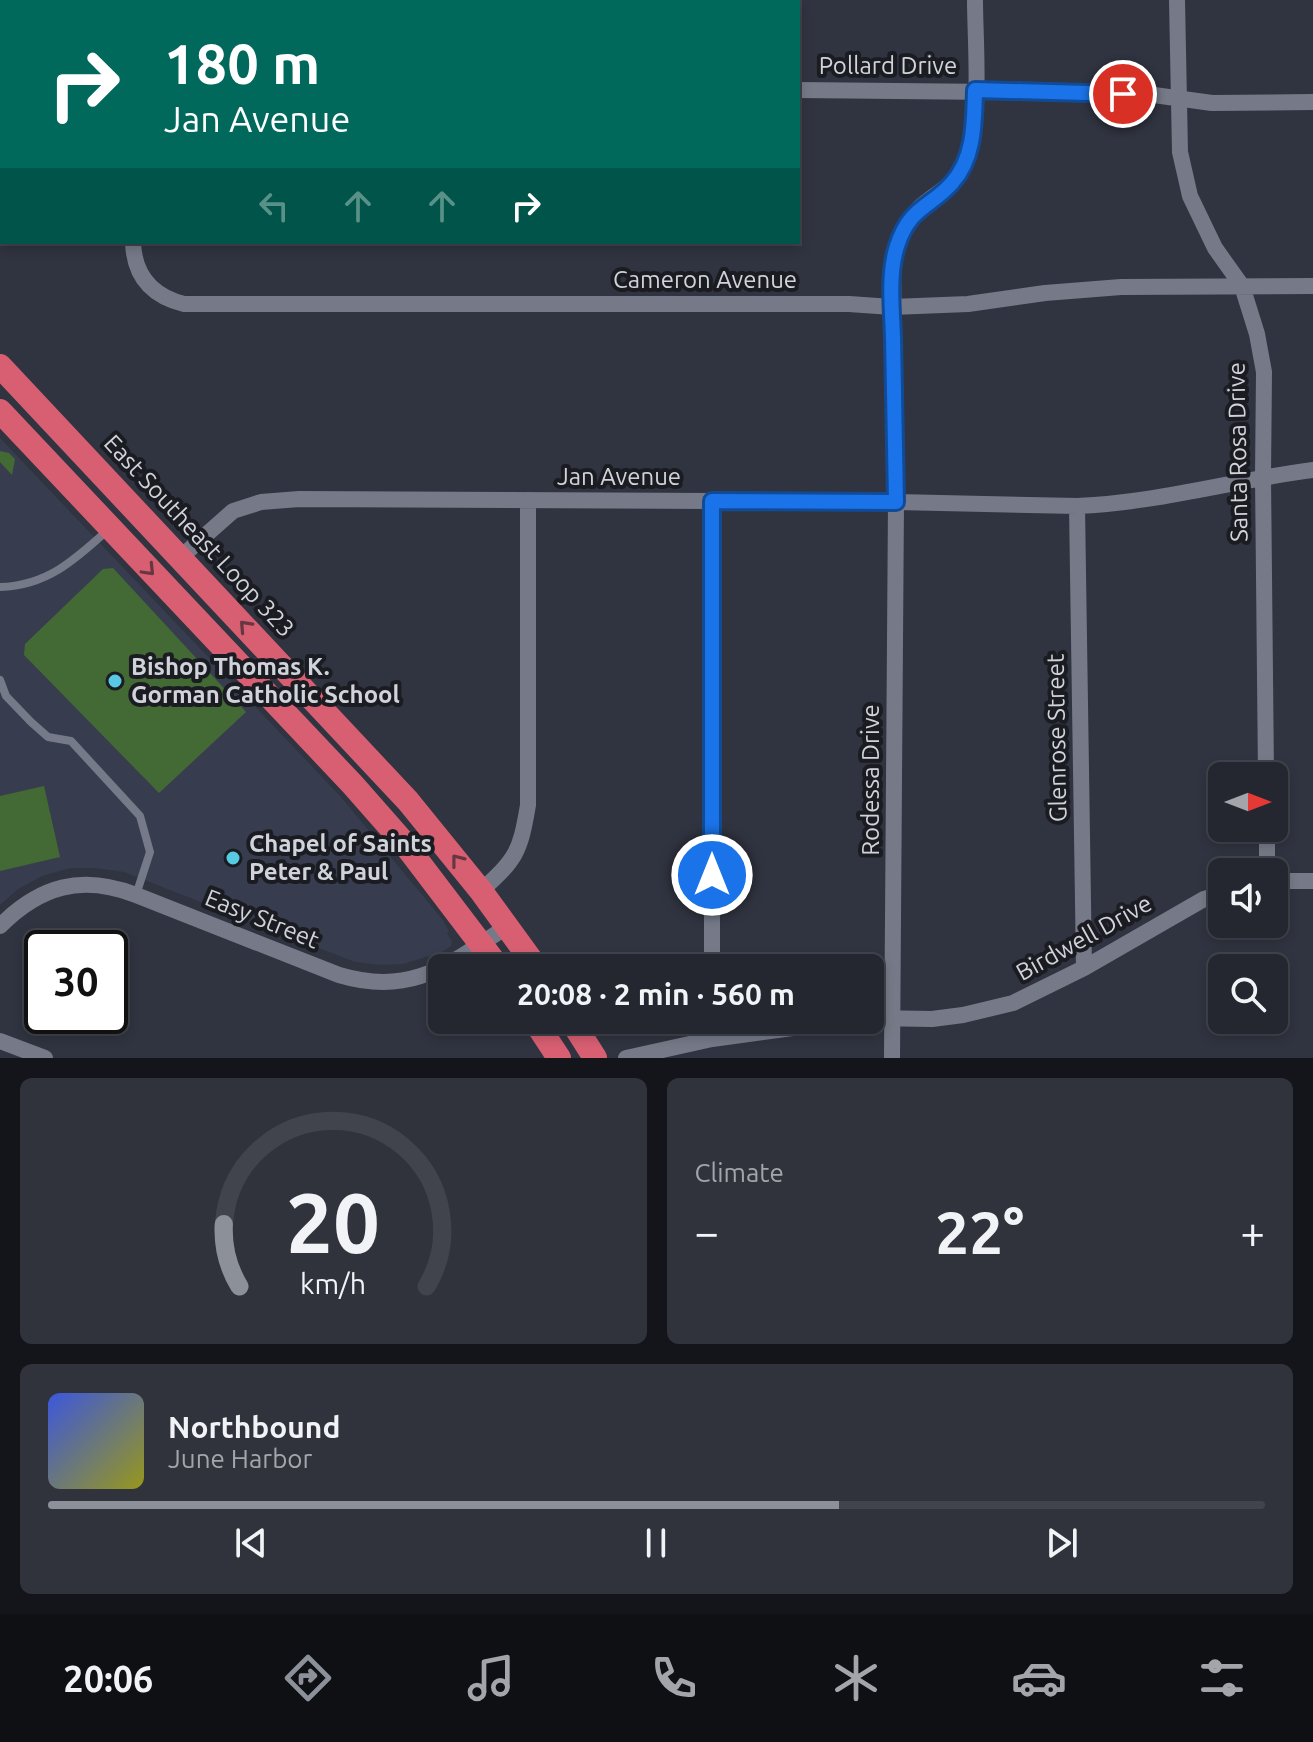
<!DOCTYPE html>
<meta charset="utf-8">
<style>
:root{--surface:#242730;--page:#30333c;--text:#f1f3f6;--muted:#a3a5ab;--line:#41444c;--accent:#8c9099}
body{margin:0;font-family:Ubuntu,sans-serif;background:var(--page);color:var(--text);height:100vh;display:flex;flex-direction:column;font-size:30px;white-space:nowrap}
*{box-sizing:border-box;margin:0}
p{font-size:26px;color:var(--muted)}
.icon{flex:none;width:44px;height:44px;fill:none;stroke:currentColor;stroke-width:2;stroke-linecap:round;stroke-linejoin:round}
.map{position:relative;height:1058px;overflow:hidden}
.details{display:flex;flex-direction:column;gap:20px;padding:20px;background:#14151a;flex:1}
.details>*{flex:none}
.top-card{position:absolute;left:0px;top:0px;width:800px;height:244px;box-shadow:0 4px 12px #0003,0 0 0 2px var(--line);background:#00695c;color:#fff;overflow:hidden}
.needle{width:52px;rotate:90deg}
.tools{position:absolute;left:1208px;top:762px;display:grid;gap:16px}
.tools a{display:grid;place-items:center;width:80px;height:80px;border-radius:12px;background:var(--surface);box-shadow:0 4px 12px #0003,0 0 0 2px var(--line);font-size:40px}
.speed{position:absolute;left:24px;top:930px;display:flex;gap:16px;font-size:40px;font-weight:700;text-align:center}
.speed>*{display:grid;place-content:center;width:104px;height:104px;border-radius:50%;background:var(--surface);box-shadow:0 4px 12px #0003,0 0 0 2px var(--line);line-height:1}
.speed .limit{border:4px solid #111;border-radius:12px;background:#fff;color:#111}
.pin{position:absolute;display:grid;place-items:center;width:68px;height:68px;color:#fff;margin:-34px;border:4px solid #fff;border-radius:50%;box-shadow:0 2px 8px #0007}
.me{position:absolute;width:88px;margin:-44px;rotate:0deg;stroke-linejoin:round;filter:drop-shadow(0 0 6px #0008)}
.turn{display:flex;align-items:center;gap:28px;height:168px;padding:0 32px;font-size:36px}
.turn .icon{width:104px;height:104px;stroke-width:2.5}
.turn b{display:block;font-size:56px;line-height:68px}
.lanes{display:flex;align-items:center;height:76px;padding:0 32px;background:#0003;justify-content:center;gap:40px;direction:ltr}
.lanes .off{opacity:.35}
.big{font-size:60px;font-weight:700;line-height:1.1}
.details .tile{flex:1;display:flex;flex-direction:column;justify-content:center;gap:12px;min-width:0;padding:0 28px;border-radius:12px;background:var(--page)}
.details .dial{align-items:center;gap:0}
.dial svg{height:208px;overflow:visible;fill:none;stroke:var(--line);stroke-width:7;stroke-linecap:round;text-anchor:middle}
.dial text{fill:var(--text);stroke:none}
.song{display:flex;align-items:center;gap:24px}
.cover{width:96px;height:96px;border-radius:12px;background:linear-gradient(135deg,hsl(230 70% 55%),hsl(60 70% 35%))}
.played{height:8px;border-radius:4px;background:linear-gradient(90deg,var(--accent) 65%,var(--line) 65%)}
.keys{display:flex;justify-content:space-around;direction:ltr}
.heat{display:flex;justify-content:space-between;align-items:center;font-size:44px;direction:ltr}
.details .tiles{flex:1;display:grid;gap:20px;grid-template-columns:1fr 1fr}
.tile:last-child{grid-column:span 2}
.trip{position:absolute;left:428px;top:954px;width:456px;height:80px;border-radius:12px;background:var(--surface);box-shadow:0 4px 12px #0003,0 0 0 2px var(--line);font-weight:700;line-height:80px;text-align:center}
.menu{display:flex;height:128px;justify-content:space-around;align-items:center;background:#0e1013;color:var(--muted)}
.menu .icon{width:56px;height:56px}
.menu .on{color:var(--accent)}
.menu b{font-size:36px;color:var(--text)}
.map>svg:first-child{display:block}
.built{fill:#373d4f}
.green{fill:#436934}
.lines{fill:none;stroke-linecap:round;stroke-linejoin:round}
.lane{stroke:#767a88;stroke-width:8}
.street{stroke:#767a88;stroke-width:16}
.highway{stroke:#d85f72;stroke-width:24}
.oneway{stroke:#663742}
.route-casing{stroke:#114b97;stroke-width:20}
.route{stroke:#1a73e8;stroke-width:14}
.poi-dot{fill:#57c9e2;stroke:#1a1c22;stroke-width:3}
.labels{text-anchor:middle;stroke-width:8;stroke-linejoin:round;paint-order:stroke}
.street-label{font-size:24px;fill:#d1d3db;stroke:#1a1c22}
.poi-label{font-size:24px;font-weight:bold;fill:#d1d3db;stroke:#1a1c22;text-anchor:start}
</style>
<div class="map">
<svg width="1313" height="1058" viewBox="0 0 1313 1058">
<rect width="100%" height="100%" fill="#303440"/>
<!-- built -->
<path class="built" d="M0 438 340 796 442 919 449 931 447 934 452 941 451 946 442 952 403 964 381 965 355 962 124 872 96 868H70L42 876 18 889 0 905Z"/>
<!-- green -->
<path class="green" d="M0 451 9 453 15 459 12 475 0 462Z
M113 568 246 712 159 793 24 655 25 644 103 569Z
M44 786 60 857 0 871V796Z"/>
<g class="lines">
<!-- lane -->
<path class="lane" d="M0 587C47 586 76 559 109 529
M0 680 6 696 31 722 48 737 71 741 140 816 150 852 136 895"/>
<!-- street -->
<path class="street" d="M349 0V2
M1177 0 1180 152 1190 196 1215 248 1242 286 1257 334 1264 372 1263 476 1266 776
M573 2V0
M777 2V0
M798 90 1091 93 1154 95 1212 103 1313 102
M0 109 2 108
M133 242C134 276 152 296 184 304H849L892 307 968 304 1045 293 1121 287 1313 286
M712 501V968
M1077 506 1084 968
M181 557 233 511 261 502 299 499 896 502 1077 506C1157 503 1234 480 1313 470
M1267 828V872
M1274 881H1313
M481 891C516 859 520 853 528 805V500
M0 926C40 886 81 874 136 895L339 975C413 997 449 964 508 926
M870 1018 932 1019 963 1015 1013 1003 1084 968 1204 899 1222 894
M712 1020V1039
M0 1041 45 1058
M626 1058 712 1039 852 1020
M892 1058 896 502 893 268C897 246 903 223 920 207 936 193 954 185 964 165 983 127 975 44 975 0"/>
<!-- highway -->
<path class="highway" d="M0 366 408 801 481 891 537 968
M0 411 353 785 404 843 499 968
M534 1020 559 1058
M571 1020 595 1058"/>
</g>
<!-- one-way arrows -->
<defs><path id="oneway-chevron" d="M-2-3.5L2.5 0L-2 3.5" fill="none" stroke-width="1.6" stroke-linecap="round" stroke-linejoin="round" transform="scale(2)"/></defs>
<g class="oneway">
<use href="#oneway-chevron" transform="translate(149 570) rotate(46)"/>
<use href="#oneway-chevron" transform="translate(245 626) rotate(-133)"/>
<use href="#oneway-chevron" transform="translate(457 860) rotate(-128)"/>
</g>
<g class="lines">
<!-- route casing -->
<g class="route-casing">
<path id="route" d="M712 875V501L896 502C895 447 894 392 893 337 892 308 888 274 897 246 910 206 930 208 952 183 975 157 974 122 975 90L1123 94"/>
</g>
<!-- route -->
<use href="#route" class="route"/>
</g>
<!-- markers -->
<g class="poi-dot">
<circle cx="115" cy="681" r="8"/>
<circle cx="233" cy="858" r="8"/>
</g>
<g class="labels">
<!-- street labels -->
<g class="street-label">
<text x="888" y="74">Pollard Drive</text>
<text x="705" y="288">Cameron Avenue</text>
<text transform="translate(1238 452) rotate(-91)" y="8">Santa Rosa Drive</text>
<text x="619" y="485">Jan Avenue</text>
<text transform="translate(199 536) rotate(47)" y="8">East Southeast Loop 323</text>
<text transform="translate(1057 738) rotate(-91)" y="8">Glenrose Street</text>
<text transform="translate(871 780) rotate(-90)" y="8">Rodessa Drive</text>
<text transform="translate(262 919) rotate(22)" y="8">Easy Street</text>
<text transform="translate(1084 938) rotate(-29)" y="8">Birdwell Drive</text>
</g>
<!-- poi labels -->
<g class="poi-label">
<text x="131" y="675">Bishop Thomas K.<tspan x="131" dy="28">Gorman Catholic School</tspan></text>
<text x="249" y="852">Chapel of Saints<tspan x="249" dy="28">Peter &amp; Paul</tspan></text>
</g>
</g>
</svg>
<div class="tools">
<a><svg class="needle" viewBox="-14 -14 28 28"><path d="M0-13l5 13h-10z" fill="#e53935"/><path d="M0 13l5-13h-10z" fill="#a3a5ab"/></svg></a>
<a><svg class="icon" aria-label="sound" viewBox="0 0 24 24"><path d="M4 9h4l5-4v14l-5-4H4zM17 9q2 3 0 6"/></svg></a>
<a><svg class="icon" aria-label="search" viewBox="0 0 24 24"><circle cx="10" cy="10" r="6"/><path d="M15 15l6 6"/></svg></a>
</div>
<div class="speed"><div class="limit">30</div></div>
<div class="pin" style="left:1123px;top:94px;background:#d93025"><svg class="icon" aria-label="arrive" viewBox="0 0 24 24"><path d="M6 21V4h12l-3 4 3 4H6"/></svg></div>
<svg class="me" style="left:712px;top:875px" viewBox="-20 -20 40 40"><circle r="17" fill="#1a73e8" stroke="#fff" stroke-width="3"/><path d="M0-11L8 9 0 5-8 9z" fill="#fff"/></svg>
<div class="trip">20:08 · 2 min · 560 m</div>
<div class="top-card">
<div class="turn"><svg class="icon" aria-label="right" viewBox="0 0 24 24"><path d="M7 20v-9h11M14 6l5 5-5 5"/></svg><div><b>180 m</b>Jan Avenue</div></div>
<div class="lanes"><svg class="icon off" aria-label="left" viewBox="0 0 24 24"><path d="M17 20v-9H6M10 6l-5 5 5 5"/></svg><svg class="icon off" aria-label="ahead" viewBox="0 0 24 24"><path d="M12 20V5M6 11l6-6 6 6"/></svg><svg class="icon off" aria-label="ahead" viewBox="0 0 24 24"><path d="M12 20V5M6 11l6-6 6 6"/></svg><svg class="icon" aria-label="right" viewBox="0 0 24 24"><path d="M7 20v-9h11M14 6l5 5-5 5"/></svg></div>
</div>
</div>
<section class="details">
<div class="tiles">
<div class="tile dial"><svg viewBox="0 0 100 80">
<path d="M14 69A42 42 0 1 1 86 69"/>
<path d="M14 69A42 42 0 0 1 8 45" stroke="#8c9099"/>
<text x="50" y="56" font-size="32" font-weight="700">20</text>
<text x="50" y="72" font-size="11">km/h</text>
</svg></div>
<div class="tile"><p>Climate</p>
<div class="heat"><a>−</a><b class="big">22°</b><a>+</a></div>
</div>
<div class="tile">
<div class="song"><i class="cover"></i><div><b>Northbound</b><p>June Harbor</p></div></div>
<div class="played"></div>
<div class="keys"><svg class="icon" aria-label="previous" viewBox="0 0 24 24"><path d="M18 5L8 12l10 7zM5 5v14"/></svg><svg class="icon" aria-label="pause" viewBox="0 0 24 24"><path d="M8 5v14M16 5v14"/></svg><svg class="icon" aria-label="next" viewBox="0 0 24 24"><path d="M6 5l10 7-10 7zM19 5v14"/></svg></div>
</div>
</div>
</section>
<nav class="menu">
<b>20:06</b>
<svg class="icon on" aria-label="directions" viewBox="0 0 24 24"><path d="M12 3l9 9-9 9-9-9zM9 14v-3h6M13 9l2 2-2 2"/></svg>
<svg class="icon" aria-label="music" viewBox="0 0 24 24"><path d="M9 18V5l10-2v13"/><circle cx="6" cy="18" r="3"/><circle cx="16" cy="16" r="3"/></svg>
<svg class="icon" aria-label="phone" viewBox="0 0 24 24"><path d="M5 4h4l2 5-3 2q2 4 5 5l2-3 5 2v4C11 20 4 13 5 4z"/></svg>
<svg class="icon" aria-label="climate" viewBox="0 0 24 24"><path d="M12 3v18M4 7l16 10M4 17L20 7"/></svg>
<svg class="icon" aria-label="car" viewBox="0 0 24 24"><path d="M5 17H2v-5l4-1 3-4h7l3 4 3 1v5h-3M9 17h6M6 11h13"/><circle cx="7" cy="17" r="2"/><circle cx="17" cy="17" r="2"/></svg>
<svg class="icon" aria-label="filters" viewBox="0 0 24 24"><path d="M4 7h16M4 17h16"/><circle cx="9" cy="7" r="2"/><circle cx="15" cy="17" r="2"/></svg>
</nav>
